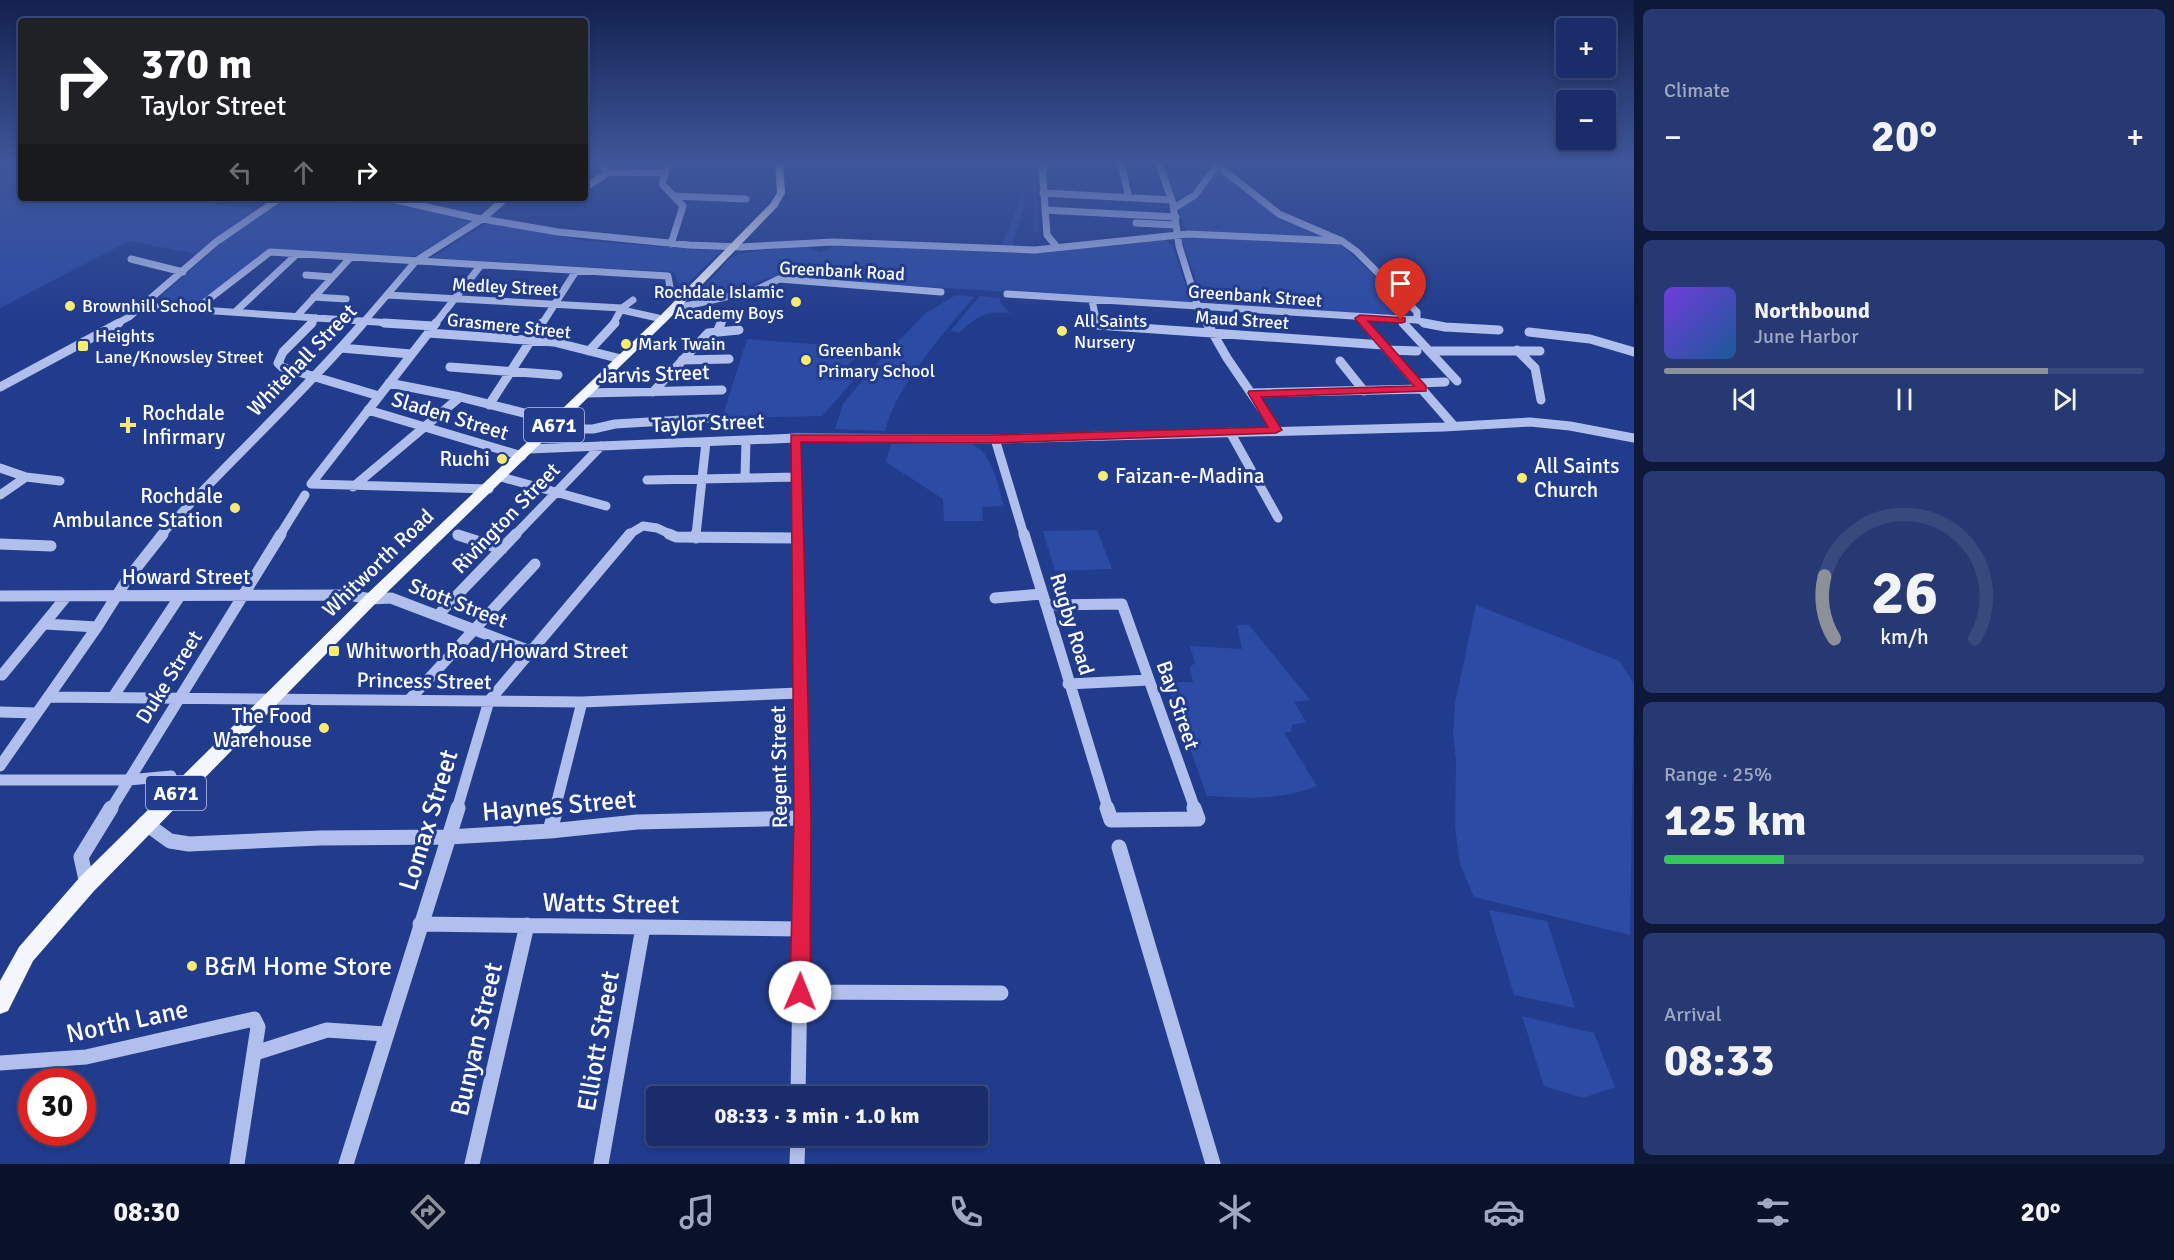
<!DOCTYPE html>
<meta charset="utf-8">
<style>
:root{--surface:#1a2d6a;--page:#273972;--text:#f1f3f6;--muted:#9fa8c1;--line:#38497e;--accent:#8c9099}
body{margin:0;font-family:Signika,sans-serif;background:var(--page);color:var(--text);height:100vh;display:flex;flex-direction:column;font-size:22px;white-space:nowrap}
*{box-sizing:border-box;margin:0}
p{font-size:20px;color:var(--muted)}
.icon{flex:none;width:33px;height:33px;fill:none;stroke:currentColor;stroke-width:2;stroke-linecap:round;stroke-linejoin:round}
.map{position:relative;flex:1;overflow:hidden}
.side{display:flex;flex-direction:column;gap:9px;padding:9px;background:#0e193a;width:540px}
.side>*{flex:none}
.top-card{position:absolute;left:18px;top:18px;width:570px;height:183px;border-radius:6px;box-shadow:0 3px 9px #0003,0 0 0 2px var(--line);background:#202124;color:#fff;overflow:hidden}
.fabs{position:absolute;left:1556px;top:18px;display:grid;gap:12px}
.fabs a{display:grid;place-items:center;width:60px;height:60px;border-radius:6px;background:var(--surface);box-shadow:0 3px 9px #0003,0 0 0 2px var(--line);font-size:30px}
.speed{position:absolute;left:18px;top:1068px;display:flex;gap:12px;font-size:30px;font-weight:700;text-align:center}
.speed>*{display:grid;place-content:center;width:78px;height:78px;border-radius:50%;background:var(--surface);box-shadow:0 3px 9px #0003,0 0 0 2px var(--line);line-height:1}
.speed .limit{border:9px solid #d22;background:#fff;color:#111}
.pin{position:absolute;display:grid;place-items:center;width:51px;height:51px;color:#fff;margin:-62px -26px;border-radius:50% 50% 50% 0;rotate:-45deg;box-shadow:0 0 6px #0007}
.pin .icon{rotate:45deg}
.me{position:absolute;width:66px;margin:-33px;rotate:1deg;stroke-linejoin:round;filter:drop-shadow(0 0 4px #0008)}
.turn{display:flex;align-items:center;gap:21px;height:126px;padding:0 24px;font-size:27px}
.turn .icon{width:78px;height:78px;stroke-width:2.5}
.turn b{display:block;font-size:42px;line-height:51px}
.lanes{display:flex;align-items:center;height:57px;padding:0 24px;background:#0003;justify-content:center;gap:30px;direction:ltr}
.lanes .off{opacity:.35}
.big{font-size:45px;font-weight:700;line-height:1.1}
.side .card{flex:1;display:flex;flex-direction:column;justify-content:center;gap:9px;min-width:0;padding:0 21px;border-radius:9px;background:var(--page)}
.side .dial{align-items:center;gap:0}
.dial svg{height:156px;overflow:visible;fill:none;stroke:var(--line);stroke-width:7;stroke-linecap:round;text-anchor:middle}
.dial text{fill:var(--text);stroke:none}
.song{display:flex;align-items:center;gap:18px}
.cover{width:72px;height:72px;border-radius:9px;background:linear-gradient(135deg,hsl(260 70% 55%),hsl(210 70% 35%))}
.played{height:6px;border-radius:3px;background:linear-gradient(90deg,var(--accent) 80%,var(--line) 80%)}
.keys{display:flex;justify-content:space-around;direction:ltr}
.heat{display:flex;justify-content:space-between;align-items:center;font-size:33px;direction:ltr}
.charge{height:9px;border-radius:4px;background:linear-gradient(90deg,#34c759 25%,var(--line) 0)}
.trip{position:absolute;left:646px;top:1086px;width:342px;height:60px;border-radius:6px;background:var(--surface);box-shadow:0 3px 9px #0003,0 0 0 2px var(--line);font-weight:700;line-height:60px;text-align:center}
.dock{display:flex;height:96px;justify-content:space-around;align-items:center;background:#0a122a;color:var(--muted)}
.dock .icon{width:42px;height:42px}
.dock .on{color:var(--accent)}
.dock b{font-size:27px;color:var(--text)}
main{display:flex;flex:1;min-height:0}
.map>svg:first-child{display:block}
.green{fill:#2c4ba5}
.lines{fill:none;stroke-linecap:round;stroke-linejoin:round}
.minor-far3{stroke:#b0bfeb;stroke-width:7}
.minor-far2{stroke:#b0bfeb;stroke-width:9}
.minor-far1{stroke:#b0bfeb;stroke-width:11}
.minor{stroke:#b0bfeb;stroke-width:15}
.major{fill:#f5f7fe;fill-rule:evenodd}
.route{fill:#e11d48;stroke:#92132f;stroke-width:1.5}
.poi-dot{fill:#f7eb72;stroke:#223c8d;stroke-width:2}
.labels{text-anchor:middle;stroke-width:6;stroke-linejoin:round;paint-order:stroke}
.far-street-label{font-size:18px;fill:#fff;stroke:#223c8d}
.far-poi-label{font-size:18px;fill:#fff;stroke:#223c8d;text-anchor:start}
.shield{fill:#223c8d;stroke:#bdc4dd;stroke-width:1.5}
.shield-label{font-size:20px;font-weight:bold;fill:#fff}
.street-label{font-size:21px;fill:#fff;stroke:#223c8d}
.poi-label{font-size:21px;fill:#fff;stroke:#223c8d;text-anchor:start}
.near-street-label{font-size:26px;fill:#fff;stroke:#223c8d}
.near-poi-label{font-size:26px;fill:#fff;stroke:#223c8d;text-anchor:start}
</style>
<main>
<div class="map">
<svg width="1634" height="1164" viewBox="0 0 1634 1164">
<rect width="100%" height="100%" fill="#223c8d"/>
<!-- green -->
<path class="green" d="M1161 161H1210C1206 175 1192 201 1175 198Z
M1031 163H1036L1038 233 1033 230 1035 213Z
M0 164 21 168V198H191L219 205 254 209 196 254 129 241 0 308Z
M1217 168 1277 214 1335 239 1187 230 1184 227 1179 208Z
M1018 189 1024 190 1025 204 1012 247 1001 246 1020 200Z
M285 198 345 204 352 198H375L472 220 422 254 411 257 272 249 194 305 160 303 161 296 229 236Z
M487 223 587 241 721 251 681 290 674 272 431 258Z
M1195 237 1340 244 1401 300 1409 313 1401 316 1204 302 1182 241 1185 238Z
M1162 238 1172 245 1192 303 814 280 816 274C804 273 795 277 784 278 779 278 775 277 770 278 753 282 715 304 699 296L701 290 730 258 744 253 802 245 820 252 835 246 1026 253Z
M956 295 974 297C943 334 897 384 885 431L835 429 843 404 877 363 927 312Z
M980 296 1000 298V303L1010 313C984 311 978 316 959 333L950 331Z
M747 339 864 348 838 376 853 381 822 416 722 418Z
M891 444H971C994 454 997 484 1004 506L982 507 983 521H944L943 499 886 462Z
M1097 530 1112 569 1055 571 1043 531Z
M1476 605 1619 661 1634 684 1630 935 1474 897 1460 864 1455 827 1456 759 1453 735 1455 703Z
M1237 625H1249L1310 700 1294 702 1306 722 1292 725 1291 732 1284 733 1317 786C1278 801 1248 798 1207 796L1166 682H1193L1190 667 1195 663 1190 646 1242 649Z
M1489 910 1547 921 1575 1008 1514 995Z
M1522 1016 1594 1033 1615 1087 1583 1098 1544 1086Z"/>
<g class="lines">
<!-- minor-far3 -->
<path class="minor-far3" d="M608 161 604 168 609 172 664 173
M668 161 662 184 683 206 671 244
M737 161H760
M1045 161 1042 166 1047 235 1057 247
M1158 161 1173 204 1179 246 1198 307 1208 324
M1216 161 1217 165 1279 214 1342 241 1356 251 1417 312V320
M1121 164 1129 198
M589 185 609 172
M1043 193 1172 200
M675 196 746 199
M387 198 471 217 558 232 689 245 741 247 833 242 1035 250 1188 234 1342 241
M1174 208 1195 195 1217 165
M1045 210 1176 217
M1136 223 1176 225
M131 259 183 272
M306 275 332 277
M1007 294 1417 320 1429 324
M387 295 622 308
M314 297 346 299
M1092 300 1097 324
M142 306 406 324
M196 309 270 252 668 276 671 293 685 297
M673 309 756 290 779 279 941 292
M622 310 658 318
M235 312 297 254
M297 316 351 257
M1360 318 1365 324
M1401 320 1405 324
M116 324 129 317 216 242 280 198
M310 324 316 318
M362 324 416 261 482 219 506 198
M435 324 481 265
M542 324 576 271
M613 324 622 308 633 300
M721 324 725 315"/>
<!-- minor-far2 -->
<path class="minor-far2" d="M312 323 283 352 278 363 282 367 379 396
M384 323 433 326
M1097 323V325L1383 345
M1207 323 1227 358 1276 430
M1364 323 1454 426
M1403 323 1457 381
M1424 323 1445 327 1499 330
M717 332 721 323
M1529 332 1590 339 1634 352
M428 333 554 342 621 359
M341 348 411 354
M1388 350 1417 351
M1517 350 1535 368 1541 400
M589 351 615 323
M1429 351H1540
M682 360 729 359
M1340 361 1364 391
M450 367 558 375
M389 383 460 397 548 419
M1417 383 1445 382
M0 387 119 323
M653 392 708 333 739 330
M586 393 722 390
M1253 393 1422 389
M489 405 542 323
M368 410 522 456
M560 429H593L615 424 716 418
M1230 432 1278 518
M796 438 798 535
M995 439 1024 535
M529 449 796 438 995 439 1444 427 1530 422 1570 426 1634 438
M0 468 26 477 60 481
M501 477 606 506
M745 477 746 440
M647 480 796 477
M311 484 436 323
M311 484 489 489
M353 487 460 397
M0 495 26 477
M161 535C227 463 299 397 363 323
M280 535 305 495
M515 535 601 446
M628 535 643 526 657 528 672 535
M696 535 706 442"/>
<!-- minor-far1 -->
<path class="minor-far1" d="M669 534 676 537 797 538
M798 534 803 809
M1024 534 1046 605
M458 535 502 549
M696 538V534
M0 544 51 546
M0 596 349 595 371 599 391 598 530 651
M995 598 1041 594
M1046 605 1108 809
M1046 605 1122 604 1195 809
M438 615 516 534
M45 624 97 627
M2 675 66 597
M1068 684 1149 680
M48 697 582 702 800 693
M113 697 180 596
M409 700 535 564
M0 712 36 713
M0 766 97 627 126 581 163 534
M0 780H129L171 776
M111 809 281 534
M457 809 489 701 630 534
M555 809 582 702"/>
<!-- minor -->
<path class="minor" d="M1107 808 1111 820 1198 819 1194 808
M145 823 170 841 189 844 320 838 449 837 550 831 637 822 803 818
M550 831 556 808
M1119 847 1213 1164
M87 884 81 857 111 808
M420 924 801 929
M800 992 1001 993
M255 1053 327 1030 385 1034
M0 1063 86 1057 254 1019 258 1027 237 1164
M798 1096 803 808
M824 1136 898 1138
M346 1164 458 808
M472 1164 527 925
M601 1164 643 927
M797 1164 798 1136"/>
<!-- major -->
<path class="major" d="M775 161H783L785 193 777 207 667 321 376 603 94 891 33 961 8 1011 0 1014V981L19 947 80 877 366 595 659 317 770 204 777 193Z"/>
</g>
<!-- sky -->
<linearGradient id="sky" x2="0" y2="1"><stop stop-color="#13214e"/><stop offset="0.5" stop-color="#3e569a"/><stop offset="1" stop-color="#3e569a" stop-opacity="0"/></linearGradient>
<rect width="1634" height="324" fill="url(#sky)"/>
<!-- route -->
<path class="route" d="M1360 315 1405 318V322L1401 323 1368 321 1426 386V391L1261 397 1282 430 1276 433 995 443 801 442 811 818 810 992 807 999 800 1002 793 999 790 992 794 818 791 435H995L1268 427 1248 393 1249 391 1414 386 1356 320 1355 318Z"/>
<!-- markers -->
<g class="poi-dot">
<circle cx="796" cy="302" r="6"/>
<circle cx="70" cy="306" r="6"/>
<circle cx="1062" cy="331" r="6"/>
<circle cx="626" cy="344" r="6"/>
<rect x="77" y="340" width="12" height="12" rx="3"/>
<circle cx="806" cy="360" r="6"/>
<path d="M125 416h6v6h6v6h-6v6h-6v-6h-6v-6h6z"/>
<circle cx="502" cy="459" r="6"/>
<circle cx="1103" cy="476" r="6"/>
<circle cx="1522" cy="478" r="6"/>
<circle cx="235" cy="508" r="6"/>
<rect x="328" y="645" width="12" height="12" rx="3"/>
<circle cx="324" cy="728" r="6"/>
<circle cx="192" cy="966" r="6"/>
</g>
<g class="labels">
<!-- far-street labels -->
<g class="far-street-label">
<text transform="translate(842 271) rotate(3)" y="6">Greenbank Road</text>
<text transform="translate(505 287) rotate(3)" y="6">Medley Street</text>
<text transform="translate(1255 296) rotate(4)" y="6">Greenbank Street</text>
<text transform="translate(1242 320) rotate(4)" y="6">Maud Street</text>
<text transform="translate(509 326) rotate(6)" y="6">Grasmere Street</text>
</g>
<!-- far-poi labels -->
<g class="far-poi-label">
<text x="784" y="298" text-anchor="end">Rochdale Islamic<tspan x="784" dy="21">Academy Boys</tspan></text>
<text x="82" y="312">Brownhill School</text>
<text x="1074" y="327">All Saints<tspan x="1074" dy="21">Nursery</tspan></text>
<text x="95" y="342">Heights<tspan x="95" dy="21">Lane/Knowsley Street</tspan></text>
<text x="638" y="350">Mark Twain</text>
<text x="818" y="356">Greenbank<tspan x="818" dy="21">Primary School</tspan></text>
</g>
<!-- shield labels -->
<g class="shield">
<rect x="524" y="408" width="60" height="34" rx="4.5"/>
<rect x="146" y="776" width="60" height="34" rx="4.5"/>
</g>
<g class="shield-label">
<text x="554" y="432">A671</text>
<text x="176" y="800">A671</text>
</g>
<!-- street labels -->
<g class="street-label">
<text transform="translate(302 360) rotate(-46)" y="7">Whitehall Street</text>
<text transform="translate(654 374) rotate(-2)" y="7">Jarvis Street</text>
<text transform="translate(450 416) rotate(17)" y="7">Sladen Street</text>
<text transform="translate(708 423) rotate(-2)" y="7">Taylor Street</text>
<text transform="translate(506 518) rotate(-46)" y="7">Rivington Street</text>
<text transform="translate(378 563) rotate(-44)" y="7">Whitworth Road</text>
<text x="186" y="584">Howard Street</text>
<text transform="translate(458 603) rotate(21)" y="7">Stott Street</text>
<text transform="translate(1072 624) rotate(73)" y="7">Rugby Road</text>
<text transform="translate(169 677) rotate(-58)" y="7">Duke Street</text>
<text transform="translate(424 681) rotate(1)" y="7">Princess Street</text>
<text transform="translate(1178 705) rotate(71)" y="7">Bay Street</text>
<text transform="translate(779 767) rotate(-91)" y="7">Regent Street</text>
</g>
<!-- poi labels -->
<g class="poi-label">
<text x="142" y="420">Rochdale<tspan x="142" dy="24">Infirmary</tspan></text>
<text x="490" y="466" text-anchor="end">Ruchi</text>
<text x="1534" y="473">All Saints<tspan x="1534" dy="24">Church</tspan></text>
<text x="1115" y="483">Faizan-e-Madina</text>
<text x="223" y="503" text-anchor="end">Rochdale<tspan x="223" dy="24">Ambulance Station</tspan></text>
<text x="346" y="658">Whitworth Road/Howard Street</text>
<text x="312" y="723" text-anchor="end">The Food<tspan x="312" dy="24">Warehouse</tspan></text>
</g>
<!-- near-street labels -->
<g class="near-street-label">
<text transform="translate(559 805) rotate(-5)" y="9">Haynes Street</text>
<text transform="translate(428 820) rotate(-73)" y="9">Lomax Street</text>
<text transform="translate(611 903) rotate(1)" y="9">Watts Street</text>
<text transform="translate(127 1021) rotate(-12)" y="9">North Lane</text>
<text transform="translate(476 1039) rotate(-77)" y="9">Bunyan Street</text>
<text transform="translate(598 1041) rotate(-80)" y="9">Elliott Street</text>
</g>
<!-- near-poi labels -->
<g class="near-poi-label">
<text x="204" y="975">B&amp;M Home Store</text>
</g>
</g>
</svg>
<div class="fabs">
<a>+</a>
<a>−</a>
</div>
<div class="speed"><div class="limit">30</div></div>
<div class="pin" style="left:1401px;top:320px;background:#d93025"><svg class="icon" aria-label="arrive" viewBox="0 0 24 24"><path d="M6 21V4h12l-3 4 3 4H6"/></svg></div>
<svg class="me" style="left:800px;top:992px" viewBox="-20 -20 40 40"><circle r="19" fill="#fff"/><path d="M0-13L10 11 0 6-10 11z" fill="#e11d48"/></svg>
<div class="trip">08:33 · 3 min · 1.0 km</div>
<div class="top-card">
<div class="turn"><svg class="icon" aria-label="right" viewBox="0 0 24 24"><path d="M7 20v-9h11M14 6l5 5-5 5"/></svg><div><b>370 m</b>Taylor Street</div></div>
<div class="lanes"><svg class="icon off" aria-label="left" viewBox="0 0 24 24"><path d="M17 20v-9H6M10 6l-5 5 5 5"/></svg><svg class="icon off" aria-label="ahead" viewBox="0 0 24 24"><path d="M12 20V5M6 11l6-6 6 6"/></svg><svg class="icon" aria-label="right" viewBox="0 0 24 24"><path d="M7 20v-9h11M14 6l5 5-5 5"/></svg></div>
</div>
</div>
<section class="side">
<div class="card"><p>Climate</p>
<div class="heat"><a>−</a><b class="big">20°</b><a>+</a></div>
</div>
<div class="card">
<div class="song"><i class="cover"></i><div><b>Northbound</b><p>June Harbor</p></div></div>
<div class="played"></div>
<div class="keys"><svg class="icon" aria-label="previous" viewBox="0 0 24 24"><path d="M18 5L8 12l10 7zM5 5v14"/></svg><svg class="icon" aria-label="pause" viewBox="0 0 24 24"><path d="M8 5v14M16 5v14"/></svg><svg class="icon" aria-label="next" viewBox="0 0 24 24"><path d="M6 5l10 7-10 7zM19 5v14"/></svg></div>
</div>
<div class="card dial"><svg viewBox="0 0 100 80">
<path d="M14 69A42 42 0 1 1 86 69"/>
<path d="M14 69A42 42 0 0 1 9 37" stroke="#8c9099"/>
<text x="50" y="56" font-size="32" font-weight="700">26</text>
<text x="50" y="72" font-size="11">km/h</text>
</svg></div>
<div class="card"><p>Range · 25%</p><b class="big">125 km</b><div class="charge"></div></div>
<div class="card"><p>Arrival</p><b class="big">08:33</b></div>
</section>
</main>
<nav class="dock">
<b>08:30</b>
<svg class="icon on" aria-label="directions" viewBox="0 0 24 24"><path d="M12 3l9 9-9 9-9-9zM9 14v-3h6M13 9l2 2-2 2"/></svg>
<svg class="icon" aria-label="music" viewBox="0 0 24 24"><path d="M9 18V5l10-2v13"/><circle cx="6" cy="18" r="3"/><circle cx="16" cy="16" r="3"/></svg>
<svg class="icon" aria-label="phone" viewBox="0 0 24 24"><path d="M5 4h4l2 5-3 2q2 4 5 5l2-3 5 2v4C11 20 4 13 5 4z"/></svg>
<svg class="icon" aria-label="climate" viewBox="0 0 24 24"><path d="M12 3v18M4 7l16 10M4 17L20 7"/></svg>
<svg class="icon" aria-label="car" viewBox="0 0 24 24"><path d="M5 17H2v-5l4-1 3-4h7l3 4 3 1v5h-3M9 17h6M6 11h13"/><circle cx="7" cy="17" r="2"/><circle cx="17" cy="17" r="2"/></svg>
<svg class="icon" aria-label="filters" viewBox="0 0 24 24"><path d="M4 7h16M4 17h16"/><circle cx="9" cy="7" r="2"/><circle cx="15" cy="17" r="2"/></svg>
<b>20°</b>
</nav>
